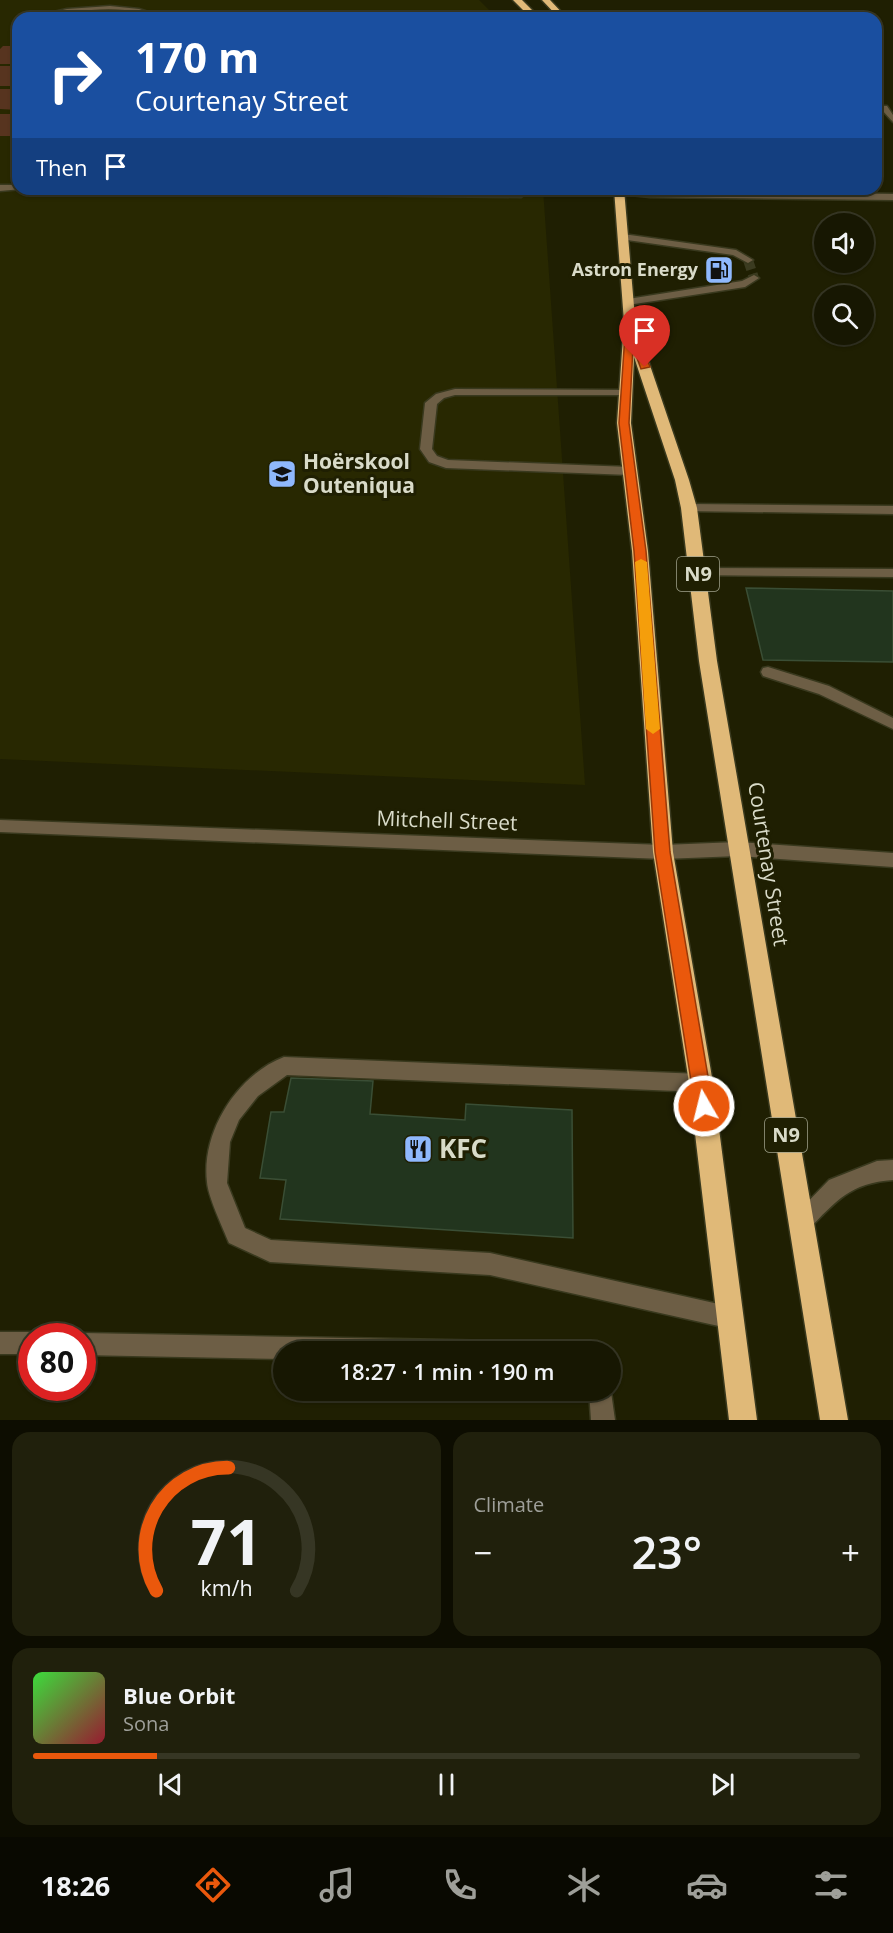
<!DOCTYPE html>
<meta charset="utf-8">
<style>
:root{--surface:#171702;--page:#20200c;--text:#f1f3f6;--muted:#9e9f99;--line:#363624;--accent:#ea580c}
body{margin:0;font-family:"Open Sans",sans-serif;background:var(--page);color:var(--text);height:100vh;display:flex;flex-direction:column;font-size:22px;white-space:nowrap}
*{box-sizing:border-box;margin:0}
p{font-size:20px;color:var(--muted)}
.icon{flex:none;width:33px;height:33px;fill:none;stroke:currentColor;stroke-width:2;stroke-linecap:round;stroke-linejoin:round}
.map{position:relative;height:1420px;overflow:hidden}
.side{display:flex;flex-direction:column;gap:12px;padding:12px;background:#0d0d01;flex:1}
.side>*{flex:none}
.guide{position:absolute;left:12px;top:12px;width:870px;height:183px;border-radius:18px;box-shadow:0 2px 4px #0004,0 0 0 2px var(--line);background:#1a4fa0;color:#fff;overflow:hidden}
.tools{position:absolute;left:814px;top:213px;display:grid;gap:12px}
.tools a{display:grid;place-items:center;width:60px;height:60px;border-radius:50%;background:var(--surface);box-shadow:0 2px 4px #0004,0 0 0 2px var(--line);font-size:30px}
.speed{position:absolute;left:18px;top:1323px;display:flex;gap:12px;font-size:30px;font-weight:700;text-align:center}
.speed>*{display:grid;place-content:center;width:78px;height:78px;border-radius:50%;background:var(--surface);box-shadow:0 2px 4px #0004,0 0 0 2px var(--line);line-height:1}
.speed .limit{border:9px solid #d22;background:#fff;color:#111}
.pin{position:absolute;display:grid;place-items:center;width:51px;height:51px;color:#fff;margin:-62px -26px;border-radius:50% 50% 50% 0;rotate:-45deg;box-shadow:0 0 6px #0007}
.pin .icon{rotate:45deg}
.me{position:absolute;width:66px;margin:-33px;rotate:352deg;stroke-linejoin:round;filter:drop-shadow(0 0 4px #0008)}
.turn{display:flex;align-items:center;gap:21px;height:126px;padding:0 24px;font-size:27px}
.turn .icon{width:78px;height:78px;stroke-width:2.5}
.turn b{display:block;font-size:42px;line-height:51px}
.then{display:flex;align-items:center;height:57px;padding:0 24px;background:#0003;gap:12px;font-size:22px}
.big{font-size:45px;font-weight:600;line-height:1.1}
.side .widget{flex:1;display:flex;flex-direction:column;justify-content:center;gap:9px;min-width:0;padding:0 21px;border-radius:18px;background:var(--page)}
.side .dial{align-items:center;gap:0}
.dial svg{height:156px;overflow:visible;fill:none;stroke:var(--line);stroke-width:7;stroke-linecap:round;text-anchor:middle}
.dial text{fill:var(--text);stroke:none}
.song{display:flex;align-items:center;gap:18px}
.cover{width:72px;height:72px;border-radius:9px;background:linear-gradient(135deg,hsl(120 70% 55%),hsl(350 70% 35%))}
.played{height:6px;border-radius:3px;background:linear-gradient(90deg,var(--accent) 15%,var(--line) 15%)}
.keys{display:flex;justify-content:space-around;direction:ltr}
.heat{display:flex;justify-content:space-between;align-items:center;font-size:33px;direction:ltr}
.side .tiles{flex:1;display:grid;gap:12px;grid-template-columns:1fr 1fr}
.widget:last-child{grid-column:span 2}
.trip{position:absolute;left:273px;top:1341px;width:348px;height:60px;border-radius:30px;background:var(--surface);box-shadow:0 2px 4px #0004,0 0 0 2px var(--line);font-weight:600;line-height:60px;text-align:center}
.tabs{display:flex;height:96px;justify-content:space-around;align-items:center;background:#090901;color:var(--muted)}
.tabs .icon{width:42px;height:42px}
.tabs .active{color:var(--accent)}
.tabs b{font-size:27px;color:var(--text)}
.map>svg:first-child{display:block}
.built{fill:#282801}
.green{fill:#57341f}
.building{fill:#22351e;stroke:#3a4e35;stroke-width:1.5}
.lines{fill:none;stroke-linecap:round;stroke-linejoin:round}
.minor-tunnel{stroke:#3b3b20;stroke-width:10;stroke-dasharray:10 4.5;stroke-linecap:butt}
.minor-casing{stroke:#39391e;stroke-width:3}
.highway-casing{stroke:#39391e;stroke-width:3}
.minor{fill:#6d5e45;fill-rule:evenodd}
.highway{fill:#e0b978;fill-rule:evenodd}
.route{fill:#ea580c;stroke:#983908;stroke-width:1.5}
.slow{fill:#f59e0b}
.labels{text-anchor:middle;stroke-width:6;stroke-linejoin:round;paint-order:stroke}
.far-poi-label{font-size:18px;font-weight:bold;fill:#d9dbc9;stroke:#1f1f02;text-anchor:end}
.shield{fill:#1f1f02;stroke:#a1a38d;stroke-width:1.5}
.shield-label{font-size:20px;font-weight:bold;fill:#d9dbc9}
.poi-label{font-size:21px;font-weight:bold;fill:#d9dbc9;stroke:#1f1f02;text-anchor:start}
.street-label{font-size:21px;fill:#d9dbc9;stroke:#1f1f02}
.near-poi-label{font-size:26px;font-weight:bold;fill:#d9dbc9;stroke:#1f1f02;text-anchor:start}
</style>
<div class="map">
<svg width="893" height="1420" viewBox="0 0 893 1420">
<rect width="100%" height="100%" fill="#1f1f02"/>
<!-- built -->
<path class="built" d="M0 0H479L497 18H18V189H543L585 785 0 759Z"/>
<!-- green -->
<path class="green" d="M3 46H18V64H0V49Z
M0 66H18V86H0Z
M0 89H18V110L0 109Z
M0 114H18V136H0Z"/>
<!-- building -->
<path class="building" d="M746 588 893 591V662L763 660Z
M291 1078 373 1081 370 1114 465 1120 466 1104 572 1110 573 1238 280 1219 286 1180 260 1178 271 1112H284Z"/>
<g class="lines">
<!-- minor-tunnel -->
<path class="minor-tunnel" d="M748 260 754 278"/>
<!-- minor casing -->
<g class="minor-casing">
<path id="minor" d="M110 6 139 9 154 14 155 18C147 18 136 12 125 10 96 7 67 13 39 18L36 16 67 9Z
M876 106H887L893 115V122L882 110H876Z
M0 185H18V189H22L0 191Z
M69 189 521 191 525 194 521 197 73 192Z
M617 189 893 194V200L650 197 620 194 616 191Z
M623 234 736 250 753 260 748 263 733 255 620 239 618 237Z
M754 275 759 278 745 287 628 305 623 302 628 299 742 281Z
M455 389 630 390V394L626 395H455L444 398 437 404 432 449 437 456 448 460 630 467 636 471 630 475 446 468 429 462 420 449 425 403 436 394Z
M689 504 893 506V514L685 511 683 508 685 505Z
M698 568 893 569V577L693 575 691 572Z
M768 667 829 686 893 718V729L819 694 763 676 761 672 763 668Z
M0 820 663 845 738 842 893 853V867L738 856 663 859 0 832Z
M284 1057 701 1074 708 1077 711 1083 708 1089 701 1092 287 1075 258 1096 239 1120 230 1142 227 1183 245 1228 271 1240 490 1253 732 1307 740 1310 743 1318 740 1326 732 1329 490 1275 270 1262 229 1243C223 1228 208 1197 207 1182 201 1132 237 1075 284 1057Z
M893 1160V1180C850 1183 836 1201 808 1230L801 1234 794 1230 790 1223 794 1216 829 1180 877 1161Z
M0 1332H32L41 1336H32V1354H0Z
M82 1333 498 1341 506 1344 509 1352H284V1359L82 1355V1336H74Z
M610 1385 615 1420H591L589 1390H610Z"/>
</g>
<!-- highway casing -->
<g class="highway-casing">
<path id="highway" d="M513 0H522L540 18H531Z
M542 0H550L567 18H559Z
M614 189H624L636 330 639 333 689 480 697 508 717 661 848 1420H820L699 661 681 508 675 480 634 357 631 423 648 551 673 852 713 1083 757 1420H729L689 1083 653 852 632 551 617 423 624 322Z"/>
</g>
<!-- minor -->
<use href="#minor" class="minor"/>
<!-- highway -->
<use href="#highway" class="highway"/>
</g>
<!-- route -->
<path class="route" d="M626 320 634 322 650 367 641 369 633 347 629 423 646 551 670 852 713 1106 710 1112 704 1115 698 1112 695 1106 655 852 634 551 619 423Z"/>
<!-- slow -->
<path class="slow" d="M641 559 647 562 660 729 653 734 646 729 635 562Z"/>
<!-- icons -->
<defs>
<g id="fuel-square" transform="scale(1.5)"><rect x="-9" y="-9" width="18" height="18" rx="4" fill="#8fb8fd" stroke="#1f1f02"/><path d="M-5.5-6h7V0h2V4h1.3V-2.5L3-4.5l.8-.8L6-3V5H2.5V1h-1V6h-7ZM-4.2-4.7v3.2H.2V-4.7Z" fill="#111"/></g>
<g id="school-square" transform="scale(1.5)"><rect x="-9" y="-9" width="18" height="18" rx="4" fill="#8fb8fd" stroke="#1f1f02"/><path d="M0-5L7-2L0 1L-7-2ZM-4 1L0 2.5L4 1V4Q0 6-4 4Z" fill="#111"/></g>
<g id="restaurant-square" transform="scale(1.5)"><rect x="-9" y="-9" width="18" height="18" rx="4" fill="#8fb8fd" stroke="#1f1f02"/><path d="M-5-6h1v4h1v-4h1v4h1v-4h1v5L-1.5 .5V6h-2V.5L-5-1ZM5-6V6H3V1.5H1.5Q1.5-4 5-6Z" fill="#111"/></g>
</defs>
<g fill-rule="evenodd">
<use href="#fuel-square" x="719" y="270"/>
<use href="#school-square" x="282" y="474"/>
<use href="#restaurant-square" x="418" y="1149"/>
</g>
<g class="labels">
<!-- far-poi labels -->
<g class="far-poi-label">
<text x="698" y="276">Astron Energy</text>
</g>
<!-- shield labels -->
<g class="shield">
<rect x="677" y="557" width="42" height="34" rx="4.5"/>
<rect x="765" y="1118" width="42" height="34" rx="4.5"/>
</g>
<g class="shield-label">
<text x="698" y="581">N9</text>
<text x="786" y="1142">N9</text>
</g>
<!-- poi labels -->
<g class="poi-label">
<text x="303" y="469">Hoërskool<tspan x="303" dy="24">Outeniqua</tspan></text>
</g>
<!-- street labels -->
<g class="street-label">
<text transform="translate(447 821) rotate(2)" y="7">Mitchell Street</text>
<text transform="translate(768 864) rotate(81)" y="7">Courtenay Street</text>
</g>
<!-- near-poi labels -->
<g class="near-poi-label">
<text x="439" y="1158">KFC</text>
</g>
</g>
</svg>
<div class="tools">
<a><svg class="icon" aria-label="sound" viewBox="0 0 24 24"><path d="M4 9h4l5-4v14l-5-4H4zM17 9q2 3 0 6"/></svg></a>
<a><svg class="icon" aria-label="search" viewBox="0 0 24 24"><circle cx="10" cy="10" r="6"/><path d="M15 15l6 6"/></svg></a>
</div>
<div class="speed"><div class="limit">80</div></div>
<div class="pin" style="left:645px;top:367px;background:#d93025"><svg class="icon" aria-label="arrive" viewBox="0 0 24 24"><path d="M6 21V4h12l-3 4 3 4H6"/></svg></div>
<svg class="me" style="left:704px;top:1106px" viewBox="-20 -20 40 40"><circle r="17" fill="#ea580c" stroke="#fff" stroke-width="3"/><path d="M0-11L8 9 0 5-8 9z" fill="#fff"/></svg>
<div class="trip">18:27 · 1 min · 190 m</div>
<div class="guide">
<div class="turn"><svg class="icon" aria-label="right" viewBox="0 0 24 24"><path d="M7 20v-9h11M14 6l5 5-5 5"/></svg><div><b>170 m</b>Courtenay Street</div></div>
<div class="then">Then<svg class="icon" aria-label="arrive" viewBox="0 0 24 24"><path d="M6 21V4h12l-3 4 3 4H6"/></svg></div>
</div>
</div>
<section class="side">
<div class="tiles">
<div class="widget dial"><svg viewBox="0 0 100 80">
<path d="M14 69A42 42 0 1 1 86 69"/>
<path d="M14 69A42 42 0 0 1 51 6" stroke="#ea580c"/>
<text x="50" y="56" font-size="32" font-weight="700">71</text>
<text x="50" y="72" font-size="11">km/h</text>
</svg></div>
<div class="widget"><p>Climate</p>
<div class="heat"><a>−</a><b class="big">23°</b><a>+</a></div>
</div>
<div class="widget">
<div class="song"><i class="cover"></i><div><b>Blue Orbit</b><p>Sona</p></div></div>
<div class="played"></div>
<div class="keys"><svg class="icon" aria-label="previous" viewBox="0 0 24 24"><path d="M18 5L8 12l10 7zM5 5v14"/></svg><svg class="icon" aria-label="pause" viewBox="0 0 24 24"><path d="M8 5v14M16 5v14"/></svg><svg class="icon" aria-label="next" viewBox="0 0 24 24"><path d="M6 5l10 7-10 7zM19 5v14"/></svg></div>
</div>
</div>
</section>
<nav class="tabs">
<b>18:26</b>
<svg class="icon active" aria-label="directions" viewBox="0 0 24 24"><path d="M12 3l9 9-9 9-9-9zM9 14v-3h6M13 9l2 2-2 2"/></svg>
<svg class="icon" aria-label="music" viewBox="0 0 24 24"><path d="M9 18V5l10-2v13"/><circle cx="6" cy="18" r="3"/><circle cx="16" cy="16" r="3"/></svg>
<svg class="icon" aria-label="phone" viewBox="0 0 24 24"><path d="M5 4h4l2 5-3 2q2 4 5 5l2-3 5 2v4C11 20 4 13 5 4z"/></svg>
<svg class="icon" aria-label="climate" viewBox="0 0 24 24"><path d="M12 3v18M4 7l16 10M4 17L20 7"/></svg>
<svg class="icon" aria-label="car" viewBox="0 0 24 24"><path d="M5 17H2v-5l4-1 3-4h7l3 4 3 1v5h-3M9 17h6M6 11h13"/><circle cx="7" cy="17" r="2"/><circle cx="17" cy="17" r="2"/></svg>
<svg class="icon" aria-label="filters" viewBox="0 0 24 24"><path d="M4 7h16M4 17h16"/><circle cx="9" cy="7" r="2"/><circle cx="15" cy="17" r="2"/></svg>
</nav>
